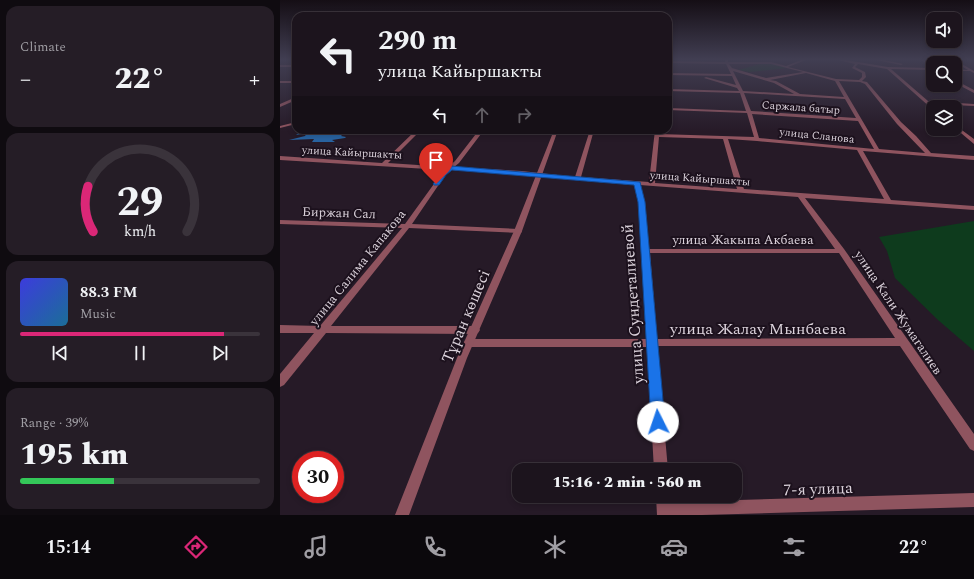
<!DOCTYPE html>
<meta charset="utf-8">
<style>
:root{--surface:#1c141d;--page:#251d26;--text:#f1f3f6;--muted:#a09ea4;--line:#3a333b;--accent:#db2777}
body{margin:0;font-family:Spectral,serif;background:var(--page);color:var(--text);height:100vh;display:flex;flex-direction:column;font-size:15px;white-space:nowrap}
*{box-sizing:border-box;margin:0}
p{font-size:13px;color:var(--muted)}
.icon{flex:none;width:22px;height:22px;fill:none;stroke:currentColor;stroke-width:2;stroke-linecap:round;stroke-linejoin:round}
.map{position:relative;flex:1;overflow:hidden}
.drawer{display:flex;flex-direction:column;gap:6px;padding:6px;background:#0f0b10;width:280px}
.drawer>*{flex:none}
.top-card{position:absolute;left:12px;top:12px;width:380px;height:122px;border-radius:12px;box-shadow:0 2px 6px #0003,0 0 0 1px var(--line);background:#1c141d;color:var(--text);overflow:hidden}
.buttons{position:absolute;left:646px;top:12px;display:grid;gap:8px}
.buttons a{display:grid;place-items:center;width:36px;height:36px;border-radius:8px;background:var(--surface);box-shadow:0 2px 6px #0003,0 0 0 1px var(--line);font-size:20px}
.speed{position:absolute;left:12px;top:451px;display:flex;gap:8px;font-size:20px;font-weight:700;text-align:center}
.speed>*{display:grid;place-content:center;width:52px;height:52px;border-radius:50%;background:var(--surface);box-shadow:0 2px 6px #0003,0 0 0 1px var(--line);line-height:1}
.speed .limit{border:6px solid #d22;background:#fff;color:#111}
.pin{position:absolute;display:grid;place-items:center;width:34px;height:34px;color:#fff;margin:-41px -17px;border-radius:50% 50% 50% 0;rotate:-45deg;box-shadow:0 0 4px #0007}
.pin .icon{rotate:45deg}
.me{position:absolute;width:44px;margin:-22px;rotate:356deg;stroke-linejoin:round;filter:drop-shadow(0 0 3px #0008)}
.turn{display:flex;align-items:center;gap:14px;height:84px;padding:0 20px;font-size:18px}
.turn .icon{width:52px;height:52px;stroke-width:2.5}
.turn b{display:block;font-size:28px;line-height:34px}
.lanes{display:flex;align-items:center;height:38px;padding:0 20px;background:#0003;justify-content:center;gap:20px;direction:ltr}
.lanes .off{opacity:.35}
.big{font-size:30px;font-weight:800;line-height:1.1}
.drawer .tile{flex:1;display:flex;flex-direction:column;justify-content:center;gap:6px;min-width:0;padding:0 14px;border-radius:12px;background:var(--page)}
.drawer .dial{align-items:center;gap:0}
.dial svg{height:104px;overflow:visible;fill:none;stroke:var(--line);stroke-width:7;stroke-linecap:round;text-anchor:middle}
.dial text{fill:var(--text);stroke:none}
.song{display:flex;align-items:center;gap:12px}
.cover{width:48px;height:48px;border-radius:6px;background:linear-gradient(135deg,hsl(240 70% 55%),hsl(200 70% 35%))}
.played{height:4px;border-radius:2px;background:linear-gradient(90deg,var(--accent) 85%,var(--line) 85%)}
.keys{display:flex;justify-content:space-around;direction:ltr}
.heat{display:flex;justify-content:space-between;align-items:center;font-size:22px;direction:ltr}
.charge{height:6px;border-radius:3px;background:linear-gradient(90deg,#34c759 39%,var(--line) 0)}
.trip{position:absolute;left:232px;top:463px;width:230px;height:40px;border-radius:12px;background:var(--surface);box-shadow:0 2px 6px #0003,0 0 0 1px var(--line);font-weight:800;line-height:40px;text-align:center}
.tab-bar{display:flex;height:64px;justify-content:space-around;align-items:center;background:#0b080c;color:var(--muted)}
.tab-bar .icon{width:28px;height:28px}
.tab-bar .active{color:var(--accent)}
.tab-bar b{font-size:18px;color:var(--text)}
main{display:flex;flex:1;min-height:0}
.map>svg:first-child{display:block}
.green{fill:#0e3b1d}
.water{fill:#2964a2}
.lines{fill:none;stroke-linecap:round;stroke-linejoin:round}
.minor{fill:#8f545f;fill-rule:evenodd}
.tertiary{fill:#8f545f;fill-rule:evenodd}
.route{fill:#1a73e8;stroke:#114b97}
.labels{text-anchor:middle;stroke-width:4;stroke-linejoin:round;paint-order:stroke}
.far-street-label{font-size:11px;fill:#dbd2db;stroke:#1c111d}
.street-label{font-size:13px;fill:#dbd2db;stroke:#1c111d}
.near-street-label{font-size:16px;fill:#dbd2db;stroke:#1c111d}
</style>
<main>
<section class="drawer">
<div class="tile"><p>Climate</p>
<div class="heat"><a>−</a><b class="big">22°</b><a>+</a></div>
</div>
<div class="tile dial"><svg viewBox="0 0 100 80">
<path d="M14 69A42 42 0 1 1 86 69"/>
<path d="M14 69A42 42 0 0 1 10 34" stroke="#db2777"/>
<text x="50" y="56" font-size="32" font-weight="700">29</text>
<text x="50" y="72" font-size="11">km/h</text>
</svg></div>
<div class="tile">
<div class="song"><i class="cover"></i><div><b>88.3 FM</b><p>Music</p></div></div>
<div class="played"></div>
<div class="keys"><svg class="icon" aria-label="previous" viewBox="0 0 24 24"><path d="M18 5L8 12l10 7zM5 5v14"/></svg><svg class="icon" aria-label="pause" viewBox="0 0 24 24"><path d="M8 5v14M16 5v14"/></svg><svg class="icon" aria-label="next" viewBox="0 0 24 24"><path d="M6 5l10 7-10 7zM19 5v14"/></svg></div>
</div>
<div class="tile"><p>Range · 39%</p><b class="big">195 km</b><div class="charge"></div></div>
</section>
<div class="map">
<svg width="694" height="515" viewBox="0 0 694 515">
<rect width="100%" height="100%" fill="#261a27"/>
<!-- green -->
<path class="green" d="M483 63H491L507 68 470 72 458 70Z
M694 221V351L658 320 615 278 607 251 599 237Z"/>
<!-- water -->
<path class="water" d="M23 130H81L63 134 61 136 66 137 65 138 52 140 55 142H32L34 139 9 140 25 136 27 133 16 135Z"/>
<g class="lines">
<!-- minor -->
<path class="minor" d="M445 60H448V62H491L506 66 521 60H526L508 67 556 79 579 80 582 77V73L572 68 575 64 558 60H566L608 67 653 68V70L611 69 648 101 694 104V106L652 104 655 107 651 108 607 69 578 64 575 67 585 72 586 77 582 81 587 82 621 122 636 136 651 153 694 156V160L583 151 611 200 694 206V210L525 198 564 249 694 434V451L690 449 620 346H377L388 470H374L367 347H189L185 346 184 343 185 340 189 339H367L359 202 354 185C293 180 232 174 171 170L166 174 132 224 238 229 242 231 241 233 129 228 51 326H195L198 327 200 330 198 333 195 334 46 333 4 385 0 387V374L34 333H0V325L40 326 122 228 0 224V220L125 224 164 170 0 160V156L102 163 136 130H141L108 163 168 167 175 161 199 130H204L179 163 174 167 242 171 295 177 310 130H314L301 177 369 182 375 130H379V134L474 137 467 113 388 110V108L466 111 460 93 388 91V89L459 91 457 88 424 78 426 77 456 85 452 76 388 75V73L451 74 446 64 388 63V61L445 62ZM449 64H491L523 72 486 78 452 68ZM453 71 494 83 514 94 463 91ZM526 73 555 81 564 97 520 94 496 81 490 80ZM559 81 580 82 585 84 617 124 645 153 599 149ZM464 93 565 99 576 118 471 111ZM472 114 578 121 594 149 479 138ZM379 137 443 139 457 189 375 183ZM448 139 477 141 577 150 604 199 464 189ZM360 185 518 197 555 249H369L365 202ZM370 253H559L615 338 377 339Z
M596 60H604L623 64 621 65Z
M641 60H645L653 66V68Z
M671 60H675L694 71V73L690 71H675V69L688 70Z
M0 65H16V67H0Z
M675 80 694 90V93L675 83Z
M0 81H16V83H0Z
M16 97V100L0 107V104Z
M16 122V124L0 128V126Z
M675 125 694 139V144L675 128Z
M694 493V507L422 515H377L376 496H390V502Z"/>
<!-- tertiary -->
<path class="tertiary" d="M274 130H278L242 231 187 358 129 515H115L177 358 234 231Z"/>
</g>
<!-- sky -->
<linearGradient id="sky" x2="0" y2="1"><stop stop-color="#150e15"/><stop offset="0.45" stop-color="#413e52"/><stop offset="1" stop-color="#413e52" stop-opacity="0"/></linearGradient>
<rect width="694" height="132" fill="url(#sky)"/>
<!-- route -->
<path class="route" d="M171 166 360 182 365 202 385 422 383 427 378 429 373 427 371 422 358 202 354 185 172 170 166 175 159 185H154L153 184 162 172Z"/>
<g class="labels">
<!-- far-street labels -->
<g class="far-street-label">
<text transform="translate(521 107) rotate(4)" y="4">Саржала батыр</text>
<text transform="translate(537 135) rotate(6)" y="4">улица Сланова</text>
<text transform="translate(72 152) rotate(3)" y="4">улица Кайыршакты</text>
<text transform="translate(420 178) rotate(4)" y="4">улица Кайыршакты</text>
</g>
<!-- street labels -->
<g class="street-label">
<text transform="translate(59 212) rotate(2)" y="5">Биржан Сал</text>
<text x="463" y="244">улица Жакыпа Акбаева</text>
<text transform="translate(77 267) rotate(-51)" y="5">улица Салима Капакова</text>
<text transform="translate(619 312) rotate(56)" y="5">улица Кали Жумагалиев</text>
</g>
<!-- near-street labels -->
<g class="near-street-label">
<text transform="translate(352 304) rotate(-94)" y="6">улица Сундеталиевой</text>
<text transform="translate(185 316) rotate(-67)" y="6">Тұран көшесі</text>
<text x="478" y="334">улица Жалау Мынбаева</text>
<text transform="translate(538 488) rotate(-2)" y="6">7-я улица</text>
</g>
</g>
</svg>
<div class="buttons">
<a><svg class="icon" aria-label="sound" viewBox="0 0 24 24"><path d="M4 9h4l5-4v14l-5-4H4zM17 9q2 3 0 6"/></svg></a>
<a><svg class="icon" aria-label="search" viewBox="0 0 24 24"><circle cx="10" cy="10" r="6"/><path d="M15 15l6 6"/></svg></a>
<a><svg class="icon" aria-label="layers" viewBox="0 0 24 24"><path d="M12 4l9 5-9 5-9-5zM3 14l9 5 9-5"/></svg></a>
</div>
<div class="speed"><div class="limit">30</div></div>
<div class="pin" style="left:156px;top:184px;background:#d93025"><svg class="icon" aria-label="arrive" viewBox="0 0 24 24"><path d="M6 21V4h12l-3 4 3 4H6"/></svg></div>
<svg class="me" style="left:378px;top:422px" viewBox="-20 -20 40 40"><circle r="19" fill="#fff"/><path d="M0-13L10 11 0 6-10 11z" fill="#1a73e8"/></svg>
<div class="trip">15:16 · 2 min · 560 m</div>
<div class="top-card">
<div class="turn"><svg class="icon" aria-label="left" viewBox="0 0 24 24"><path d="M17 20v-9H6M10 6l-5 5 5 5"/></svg><div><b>290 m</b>улица Кайыршакты</div></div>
<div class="lanes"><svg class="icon" aria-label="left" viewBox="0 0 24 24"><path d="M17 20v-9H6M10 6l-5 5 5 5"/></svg><svg class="icon off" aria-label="ahead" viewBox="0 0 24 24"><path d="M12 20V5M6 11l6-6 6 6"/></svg><svg class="icon off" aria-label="right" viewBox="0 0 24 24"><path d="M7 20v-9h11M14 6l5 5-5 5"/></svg></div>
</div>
</div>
</main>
<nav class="tab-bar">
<b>15:14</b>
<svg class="icon active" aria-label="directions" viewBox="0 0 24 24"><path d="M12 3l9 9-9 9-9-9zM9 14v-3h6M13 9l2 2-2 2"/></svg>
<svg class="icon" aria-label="music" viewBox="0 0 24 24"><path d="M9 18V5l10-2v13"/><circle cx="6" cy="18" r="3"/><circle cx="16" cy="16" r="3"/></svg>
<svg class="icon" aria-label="phone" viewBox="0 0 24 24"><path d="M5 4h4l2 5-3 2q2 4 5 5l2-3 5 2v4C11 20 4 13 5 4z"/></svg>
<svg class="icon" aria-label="climate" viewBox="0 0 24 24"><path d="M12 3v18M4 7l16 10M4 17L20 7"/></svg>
<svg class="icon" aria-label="car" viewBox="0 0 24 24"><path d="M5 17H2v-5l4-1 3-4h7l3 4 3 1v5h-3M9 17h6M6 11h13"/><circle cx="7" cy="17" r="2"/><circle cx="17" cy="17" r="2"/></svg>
<svg class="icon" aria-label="filters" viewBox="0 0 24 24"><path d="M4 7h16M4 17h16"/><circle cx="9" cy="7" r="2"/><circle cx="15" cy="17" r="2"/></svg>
<b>22°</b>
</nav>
